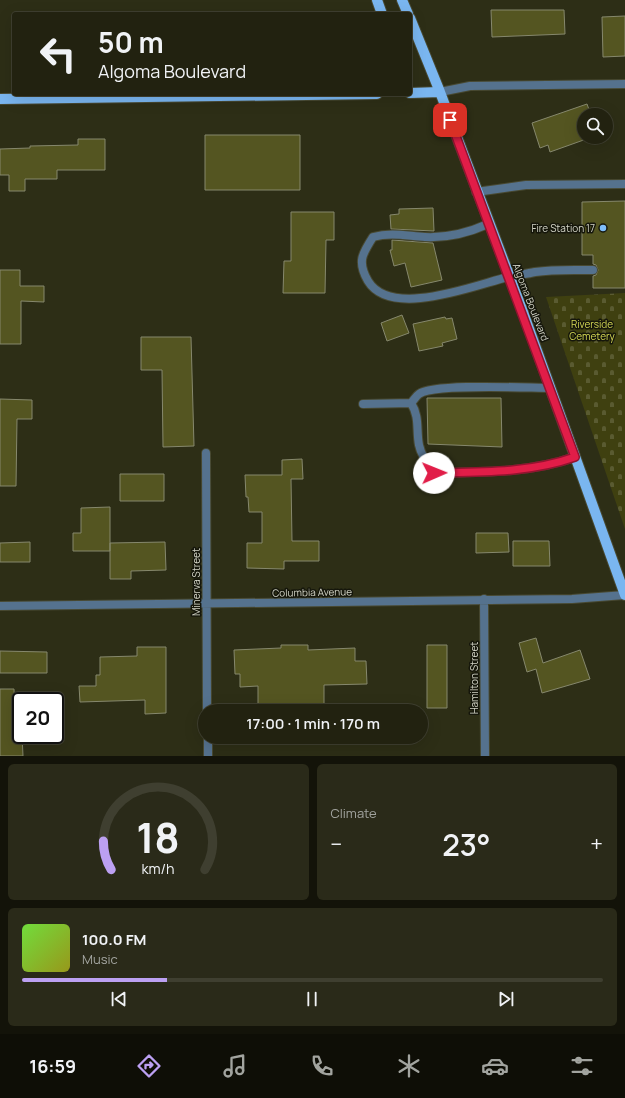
<!DOCTYPE html>
<meta charset="utf-8">
<style>
:root{--surface:#222210;--page:#2a2a19;--text:#f1f3f6;--muted:#a2a49f;--line:#3f3f30;--accent:#bca0f2}
body{margin:0;font-family:Manrope,sans-serif;background:var(--page);color:var(--text);height:100vh;display:flex;flex-direction:column;font-size:15px;white-space:nowrap}
*{box-sizing:border-box;margin:0}
p{font-size:13px;color:var(--muted)}
.icon{flex:none;width:22px;height:22px;fill:none;stroke:currentColor;stroke-width:2;stroke-linecap:round;stroke-linejoin:round}
.map{position:relative;height:756px;overflow:hidden}
.drawer{display:flex;flex-direction:column;gap:8px;padding:8px;background:#131309;flex:1}
.drawer>*{flex:none}
.banner{position:absolute;left:12px;top:12px;width:400px;height:84px;border-radius:4px;box-shadow:0 4px 16px #0002,0 0 0 1px var(--line);background:#222210;color:var(--text);overflow:hidden}
.buttons{position:absolute;left:577px;top:108px;display:grid;gap:8px}
.buttons a{display:grid;place-items:center;width:36px;height:36px;border-radius:50%;background:var(--surface);box-shadow:0 4px 16px #0002,0 0 0 1px var(--line);font-size:20px}
.speed{position:absolute;left:12px;top:692px;display:flex;gap:8px;font-size:20px;font-weight:700;text-align:center}
.speed>*{display:grid;place-content:center;width:52px;height:52px;border-radius:50%;background:var(--surface);box-shadow:0 4px 16px #0002,0 0 0 1px var(--line);line-height:1}
.speed .limit{border:2px solid #111;border-radius:6px;background:#fff;color:#111}
.pin{position:absolute;display:grid;place-items:center;width:34px;height:34px;color:#fff;margin:-17px;border-radius:8px;box-shadow:0 2px 6px #0006}
.me{position:absolute;width:44px;margin:-22px;rotate:89deg;stroke-linejoin:round;filter:drop-shadow(0 0 3px #0008)}
.turn{display:flex;align-items:center;gap:14px;height:84px;padding:0 20px;font-size:18px}
.turn .icon{width:52px;height:52px;stroke-width:2.5}
.turn b{display:block;font-size:28px;line-height:34px}
.big{font-size:30px;font-weight:600;line-height:1.1}
.drawer .widget{flex:1;display:flex;flex-direction:column;justify-content:center;gap:6px;min-width:0;padding:0 14px;border-radius:6px;background:var(--page)}
.drawer .dial{align-items:center;gap:0}
.dial svg{height:104px;overflow:visible;fill:none;stroke:var(--line);stroke-width:7;stroke-linecap:round;text-anchor:middle}
.dial text{fill:var(--text);stroke:none}
.song{display:flex;align-items:center;gap:12px}
.cover{width:48px;height:48px;border-radius:6px;background:linear-gradient(135deg,hsl(100 70% 55%),hsl(60 70% 35%))}
.played{height:4px;border-radius:2px;background:linear-gradient(90deg,var(--accent) 25%,var(--line) 25%)}
.keys{display:flex;justify-content:space-around;direction:ltr}
.heat{display:flex;justify-content:space-between;align-items:center;font-size:22px;direction:ltr}
.drawer .tiles{flex:1;display:grid;gap:8px;grid-template-columns:1fr 1fr}
.widget:last-child{grid-column:span 2}
.trip{position:absolute;left:198px;top:704px;width:230px;height:40px;border-radius:20px;background:var(--surface);box-shadow:0 4px 16px #0002,0 0 0 1px var(--line);font-weight:600;line-height:40px;text-align:center}
.tab-bar{display:flex;height:64px;justify-content:space-around;align-items:center;background:#0e0e06;color:var(--muted)}
.tab-bar .icon{width:28px;height:28px}
.tab-bar .active{color:var(--accent)}
.tab-bar b{font-size:18px;color:var(--text)}
.map>svg:first-child{display:block}
.cemetery{fill:url(#cemetery-stones)}
.building{fill:#545521;stroke:#86886d}
.lines{fill:none;stroke-linecap:round;stroke-linejoin:round}
.service-casing{stroke:#484932;stroke-width:10}
.minor-casing{stroke:#484932;stroke-width:10}
.primary-casing{stroke:#484932;stroke-width:12}
.service{stroke:#55728e;stroke-width:8}
.minor{stroke:#55728e;stroke-width:8}
.primary{stroke:#7ab6f0;stroke-width:10}
.route-casing{stroke:#92132f;stroke-width:10}
.route{stroke:#e11d48;stroke-width:7}
.poi-dot{fill:#7ebdf9;stroke:#15160b;stroke-width:1.5}
.labels{text-anchor:middle;stroke-width:3;stroke-linejoin:round;paint-order:stroke}
.poi-label{font-size:10px;fill:#d3d4c6;stroke:#15160b;text-anchor:end}
.street-label{font-size:10px;fill:#d3d4c6;stroke:#15160b}
.park-label{font-size:10px;fill:#d6d954;stroke:#15160b}
</style>
<div class="map">
<svg width="625" height="756" viewBox="0 0 625 756">
<defs>
<pattern id="cemetery-stones" width="16" height="16" patternUnits="userSpaceOnUse"><rect width="16" height="16" fill="#3f4010"/><path d="M2 7V4a2 2 0 0 1 4 0v3zM10 15v-3a2 2 0 0 1 4 0v3z" fill="#5a5b31"/></pattern>
</defs>
<rect width="100%" height="100%" fill="#2d2e16"/>
<!-- cemetery -->
<path class="cemetery" d="M625 293V529L546 297Z"/>
<!-- building -->
<path class="building" d="M491 10H564L565 34 492 37Z
M625 16V56L603 57 602 17Z
M587 104 591 115H584V137H592L550 152 548 145 540 148 532 123Z
M205 135H300V190H205Z
M78 139H105V170H57V179H25V191H9V175H0V149L30 148V146L78 145Z
M625 201V288H593V276L596 275 598 270 596 265 593 264V255H582V202Z
M433 208 434 231 391 229 390 215 399 214V209Z
M291 212H334V240H326L325 293H283L284 261H291Z
M392 240 433 243 442 280 411 287 405 263 394 266 390 250H392Z
M0 270H20V286H44V302L21 301V344H0Z
M402 315 409 333 387 341 381 323Z
M445 317 446 319 452 318 457 339 442 343 443 346 419 351 413 324Z
M141 337H191L194 446 163 447 162 370H141Z
M427 398H501L502 447 428 444Z
M0 399 32 400V419H17L16 486H0Z
M302 459 303 479H291L292 541H319V561H284V569L247 568V543H262V512H249L248 497H246L245 475H282V460Z
M120 474H164V501H120Z
M110 507V551H73V533H81V508Z
M476 533H508L509 552 476 553Z
M513 541H549L550 566H513Z
M30 542V562H0V543Z
M165 542 166 570 131 571V579H110V543Z
M536 638 543 663 580 650 590 679 542 693 536 669 527 672 519 643Z
M281 645H308V650L355 648V661H366L367 684 324 685V711H299V704L258 705V686L240 687V674H235L234 650 281 648Z
M427 645H447V708H427Z
M137 647H166V713L145 714V700L80 702 79 686H96V675H100V657L137 656Z
M0 651 47 652V673H0Z
M0 689H14L15 733H21L22 735 23 756H0Z"/>
<g class="lines">
<!-- service casing -->
<g class="service-casing">
<path id="service" d="M440 92 470 86 625 84
M476 192 526 185 625 184
M488 224C468 233 447 238 425 237 407 236 391 232 373 237 362 254 357 262 368 281 391 319 475 285 508 277 517 275 526 274 535 272 554 269 574 270 593 270
M411 403C414 400 416 396 419 394 434 383 528 388 551 388
M363 404 411 403C420 417 416 430 419 445 421 455 428 465 434 473 481 472 530 473 575 457"/>
</g>
<!-- minor casing -->
<g class="minor-casing">
<path id="minor" d="M206 453 207 711
M484 599 485 756
M0 606 572 599 625 595
M208 737V756"/>
</g>
<!-- primary casing -->
<g class="primary-casing">
<path id="primary" d="M377 0 382 14
M402 0 408 14
M410 18 440 92 523 312 625 595
M410 93 440 92
M0 99 377 94"/>
</g>
<!-- service -->
<use href="#service" class="service"/>
<!-- minor -->
<use href="#minor" class="minor"/>
<!-- primary -->
<use href="#primary" class="primary"/>
</g>
<g class="lines">
<!-- route casing -->
<g class="route-casing">
<path id="route" d="M434 473C481 472 530 473 575 457L450 120"/>
</g>
<!-- route -->
<use href="#route" class="route"/>
</g>
<!-- markers -->
<circle class="poi-dot" cx="603" cy="228" r="4"/>
<g class="labels">
<!-- poi labels -->
<g class="poi-label">
<text x="595" y="232">Fire Station 17</text>
</g>
<!-- street labels -->
<g class="street-label">
<text transform="translate(531 302) rotate(69)" y="4">Algoma Boulevard</text>
<text transform="translate(196 582) rotate(-90)" y="4">Minerva Street</text>
<text transform="translate(312 592) rotate(-1)" y="4">Columbia Avenue</text>
<text transform="translate(474 678) rotate(-90)" y="4">Hamilton Street</text>
</g>
<!-- park labels -->
<g class="park-label">
<text x="592" y="328">Riverside<tspan x="592" dy="12">Cemetery</tspan></text>
</g>
</g>
</svg>
<div class="buttons">
<a><svg class="icon" aria-label="search" viewBox="0 0 24 24"><circle cx="10" cy="10" r="6"/><path d="M15 15l6 6"/></svg></a>
</div>
<div class="speed"><div class="limit">20</div></div>
<div class="pin" style="left:450px;top:120px;background:#d93025"><svg class="icon" aria-label="arrive" viewBox="0 0 24 24"><path d="M6 21V4h12l-3 4 3 4H6"/></svg></div>
<svg class="me" style="left:434px;top:473px" viewBox="-20 -20 40 40"><circle r="19" fill="#fff"/><path d="M0-13L10 11 0 6-10 11z" fill="#e11d48"/></svg>
<div class="trip">17:00 · 1 min · 170 m</div>
<div class="banner">
<div class="turn"><svg class="icon" aria-label="left" viewBox="0 0 24 24"><path d="M17 20v-9H6M10 6l-5 5 5 5"/></svg><div><b>50 m</b>Algoma Boulevard</div></div>
</div>
</div>
<section class="drawer">
<div class="tiles">
<div class="widget dial"><svg viewBox="0 0 100 80">
<path d="M14 69A42 42 0 1 1 86 69"/>
<path d="M14 69A42 42 0 0 1 8 47" stroke="#bca0f2"/>
<text x="50" y="56" font-size="32" font-weight="700">18</text>
<text x="50" y="72" font-size="11">km/h</text>
</svg></div>
<div class="widget"><p>Climate</p>
<div class="heat"><a>−</a><b class="big">23°</b><a>+</a></div>
</div>
<div class="widget">
<div class="song"><i class="cover"></i><div><b>100.0 FM</b><p>Music</p></div></div>
<div class="played"></div>
<div class="keys"><svg class="icon" aria-label="previous" viewBox="0 0 24 24"><path d="M18 5L8 12l10 7zM5 5v14"/></svg><svg class="icon" aria-label="pause" viewBox="0 0 24 24"><path d="M8 5v14M16 5v14"/></svg><svg class="icon" aria-label="next" viewBox="0 0 24 24"><path d="M6 5l10 7-10 7zM19 5v14"/></svg></div>
</div>
</div>
</section>
<nav class="tab-bar">
<b>16:59</b>
<svg class="icon active" aria-label="directions" viewBox="0 0 24 24"><path d="M12 3l9 9-9 9-9-9zM9 14v-3h6M13 9l2 2-2 2"/></svg>
<svg class="icon" aria-label="music" viewBox="0 0 24 24"><path d="M9 18V5l10-2v13"/><circle cx="6" cy="18" r="3"/><circle cx="16" cy="16" r="3"/></svg>
<svg class="icon" aria-label="phone" viewBox="0 0 24 24"><path d="M5 4h4l2 5-3 2q2 4 5 5l2-3 5 2v4C11 20 4 13 5 4z"/></svg>
<svg class="icon" aria-label="climate" viewBox="0 0 24 24"><path d="M12 3v18M4 7l16 10M4 17L20 7"/></svg>
<svg class="icon" aria-label="car" viewBox="0 0 24 24"><path d="M5 17H2v-5l4-1 3-4h7l3 4 3 1v5h-3M9 17h6M6 11h13"/><circle cx="7" cy="17" r="2"/><circle cx="17" cy="17" r="2"/></svg>
<svg class="icon" aria-label="filters" viewBox="0 0 24 24"><path d="M4 7h16M4 17h16"/><circle cx="9" cy="7" r="2"/><circle cx="15" cy="17" r="2"/></svg>
</nav>
